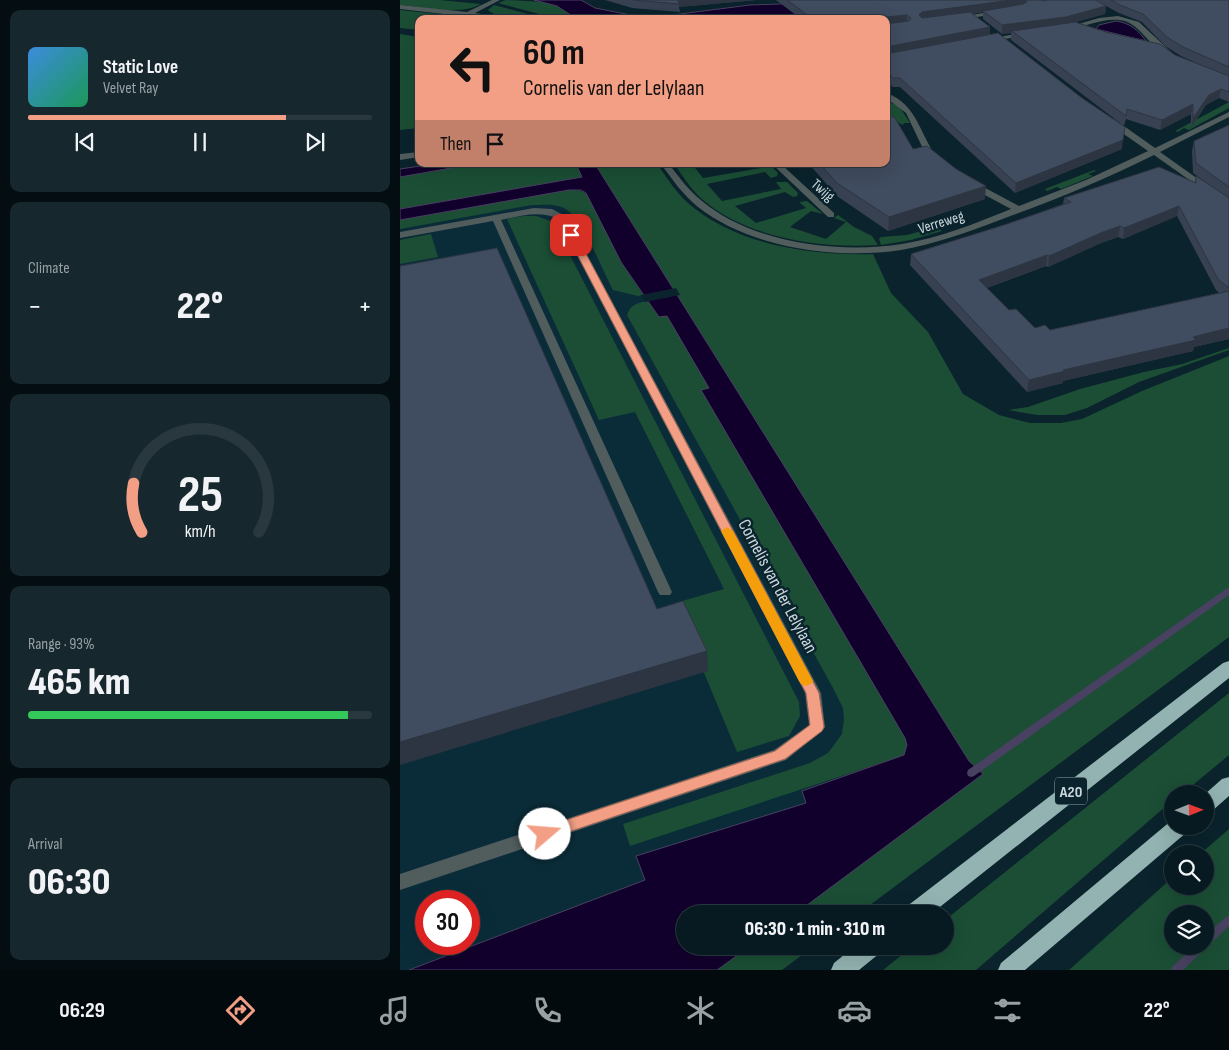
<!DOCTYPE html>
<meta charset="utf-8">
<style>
:root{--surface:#081a21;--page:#16272e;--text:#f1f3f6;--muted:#98a1a5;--line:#29383f;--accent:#f39f85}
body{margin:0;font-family:"Sofia Sans Condensed",sans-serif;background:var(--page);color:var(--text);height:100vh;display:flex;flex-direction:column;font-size:19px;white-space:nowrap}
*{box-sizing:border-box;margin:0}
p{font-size:16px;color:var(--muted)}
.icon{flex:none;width:28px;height:28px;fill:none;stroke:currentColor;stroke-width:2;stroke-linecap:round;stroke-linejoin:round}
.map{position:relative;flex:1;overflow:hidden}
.drawer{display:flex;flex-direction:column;gap:10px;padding:10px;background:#040e12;width:400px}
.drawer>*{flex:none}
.banner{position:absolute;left:15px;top:15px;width:475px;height:152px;border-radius:10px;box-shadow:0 5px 20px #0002,0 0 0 1px var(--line);background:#f39f85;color:#111;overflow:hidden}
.needle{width:32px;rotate:89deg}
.controls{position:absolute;left:764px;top:785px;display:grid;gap:10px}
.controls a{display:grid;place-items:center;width:50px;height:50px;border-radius:50%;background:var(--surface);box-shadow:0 5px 20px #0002,0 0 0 1px var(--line);font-size:25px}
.speed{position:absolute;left:15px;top:890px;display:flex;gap:10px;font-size:25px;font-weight:700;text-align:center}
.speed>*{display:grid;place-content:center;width:65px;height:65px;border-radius:50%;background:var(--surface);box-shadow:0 5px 20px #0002,0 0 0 1px var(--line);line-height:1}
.speed .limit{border:8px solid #d22;background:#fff;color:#111}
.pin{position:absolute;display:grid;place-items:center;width:42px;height:42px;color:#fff;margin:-21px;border-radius:10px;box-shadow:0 2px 8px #0006}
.me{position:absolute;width:55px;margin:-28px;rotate:72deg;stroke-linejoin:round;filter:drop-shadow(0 0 4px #0008)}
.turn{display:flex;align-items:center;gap:18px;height:105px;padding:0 25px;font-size:22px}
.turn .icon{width:65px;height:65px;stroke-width:2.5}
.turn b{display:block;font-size:35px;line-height:42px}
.then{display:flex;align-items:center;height:48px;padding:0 25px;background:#0003;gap:10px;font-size:19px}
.big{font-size:38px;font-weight:800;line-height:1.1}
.drawer .widget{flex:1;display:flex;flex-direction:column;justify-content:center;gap:8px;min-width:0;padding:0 18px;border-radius:10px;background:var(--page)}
.drawer .dial{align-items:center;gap:0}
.dial svg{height:130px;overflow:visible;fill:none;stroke:var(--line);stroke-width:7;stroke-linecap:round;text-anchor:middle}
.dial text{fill:var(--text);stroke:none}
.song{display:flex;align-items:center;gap:15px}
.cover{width:60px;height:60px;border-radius:8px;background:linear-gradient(135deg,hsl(210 70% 55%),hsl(150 70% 35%))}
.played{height:5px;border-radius:2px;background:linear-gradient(90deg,var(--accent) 75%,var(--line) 75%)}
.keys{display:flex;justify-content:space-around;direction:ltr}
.heat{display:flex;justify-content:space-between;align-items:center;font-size:28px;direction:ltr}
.charge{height:8px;border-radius:4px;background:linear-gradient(90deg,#34c759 93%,var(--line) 0)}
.trip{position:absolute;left:276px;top:905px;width:278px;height:50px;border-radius:25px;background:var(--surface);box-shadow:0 5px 20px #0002,0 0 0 1px var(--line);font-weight:800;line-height:50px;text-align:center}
.menu{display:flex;height:80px;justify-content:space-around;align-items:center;background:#030a0d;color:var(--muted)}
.menu .icon{width:35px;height:35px}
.menu .active{color:var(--accent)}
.menu b{font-size:22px;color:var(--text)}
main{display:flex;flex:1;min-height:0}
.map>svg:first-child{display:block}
.built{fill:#0a2c39;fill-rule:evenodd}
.green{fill:#1b4e35;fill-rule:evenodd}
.water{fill:#12002c;stroke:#494161}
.pier{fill:#0a232c}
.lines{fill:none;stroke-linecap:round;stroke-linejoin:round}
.stream{fill:#494161;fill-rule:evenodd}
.minor{fill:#505d5c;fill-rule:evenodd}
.highway{fill:#92b3b1;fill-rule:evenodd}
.wall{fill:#374152;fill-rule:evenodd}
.shaded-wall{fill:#2d3542}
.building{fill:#404c5f;stroke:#2d3542}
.route{fill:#f39f85;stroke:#9e6756}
.slow{fill:#f59e0b}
.labels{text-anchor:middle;stroke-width:5;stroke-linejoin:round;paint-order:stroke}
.far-street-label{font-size:15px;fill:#cad8de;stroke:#0a232c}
.shield{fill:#0a232c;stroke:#90a2a9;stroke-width:1}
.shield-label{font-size:16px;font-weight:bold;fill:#cad8de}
.street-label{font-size:18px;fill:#cad8de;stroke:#0a232c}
</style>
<main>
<section class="drawer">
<div class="widget">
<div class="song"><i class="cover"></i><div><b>Static Love</b><p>Velvet Ray</p></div></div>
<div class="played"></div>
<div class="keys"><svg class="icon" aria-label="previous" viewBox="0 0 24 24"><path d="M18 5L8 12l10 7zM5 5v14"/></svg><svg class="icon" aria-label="pause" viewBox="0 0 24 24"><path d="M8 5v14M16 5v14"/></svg><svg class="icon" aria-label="next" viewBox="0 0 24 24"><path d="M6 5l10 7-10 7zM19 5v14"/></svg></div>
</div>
<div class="widget"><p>Climate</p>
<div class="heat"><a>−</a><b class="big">22°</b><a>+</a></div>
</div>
<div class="widget dial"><svg viewBox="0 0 100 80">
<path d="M14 69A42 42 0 1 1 86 69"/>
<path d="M14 69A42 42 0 0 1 9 39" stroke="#f39f85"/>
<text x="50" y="56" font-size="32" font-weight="700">25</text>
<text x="50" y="72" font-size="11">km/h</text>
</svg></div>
<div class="widget"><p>Range · 93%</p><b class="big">465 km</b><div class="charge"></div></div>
<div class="widget"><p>Arrival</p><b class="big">06:30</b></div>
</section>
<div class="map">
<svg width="829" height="970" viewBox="0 0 829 970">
<rect width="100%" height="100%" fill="#0a232c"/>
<!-- built -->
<path class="built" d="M169 190 259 317 505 738 285 914 235 970H0V220ZM26 901H69V944H26Z"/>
<!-- green -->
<path class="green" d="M0 0H39L81 4C60 16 24 7 0 5Z
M106 0 144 2 157 6 177 19H158L98 3Z
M94 5 147 19C132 19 99 20 88 10Z
M0 10 86 19H19V30L0 28Z
M0 34 19 37V128L0 130Z
M486 101 499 106 510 123H504L503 125 486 116Z
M829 102V108L789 130 784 128 778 132 775 131Z
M74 164H176L183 177 0 209V177Z
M195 164H257C268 179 278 196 294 208 342 246 414 256 473 254L491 293 528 332 563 394 599 415 630 423H661L682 419 742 391 829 356V637L458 914H395L582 774 569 761Z
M274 164H292L303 178 361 168 358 164H369L378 173 377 176 371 178 365 172 307 184 322 201 381 189 376 182H387L398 193 397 196 393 197 385 192 335 206 356 223 406 208 399 202 407 201 423 214 411 211 390 227 426 239 446 222 434 218 438 215 454 227 472 236 478 245C420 249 348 238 303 200 291 190 283 176 274 164Z
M694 170 696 171 688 174 693 176 661 189 657 187 647 191 645 189Z
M169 190C178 190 184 190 190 198L221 262 243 295 238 296 213 290C203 271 183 221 167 210 158 203 143 205 132 205L0 229V220Z
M123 216H136L153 222 399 702 400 716 389 736 337 752 275 603 324 589 235 412 199 420 107 219Z
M547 224 549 225 538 228 542 231 511 240 481 245 479 239 481 237 507 235Z
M31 234 38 257 0 264V240Z
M248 301 259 317 267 316 310 389 302 390 506 738 507 745 504 755 496 758 230 846 223 824 410 763 428 753 442 734 444 719 443 708 433 688 227 315C231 304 237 303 248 301Z
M829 348V350L739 382 687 408 665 415H637L608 410 628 407 680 389 744 372 782 364Z
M829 693V755L782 794H772V801L576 970H483L513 946H545V920Z
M829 829V970H669L772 878V886H805V854H800ZM772 914H805V946H772Z
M350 946H414L382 970H317Z"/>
<!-- water -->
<path class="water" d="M134 0H181L195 8 231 15H272L350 5 502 0 416 17 394 19 376 16 339 19H177L157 6Z
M716 21C730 23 738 30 746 41L696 29 699 25Z
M34 164H74L0 177V169Z
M176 164H195L569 761 583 774 395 914H285V946H350L317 970H9L245 880 236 856 406 803 402 791 504 755 507 745 505 738 301 390 309 388 267 316 259 317 221 262 186 193 181 190H169L0 220V209L182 177Z"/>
<!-- pier -->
<path class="pier" d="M276 288 280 295 245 302 241 295Z"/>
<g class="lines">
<!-- stream -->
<path class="stream" d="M829 588V595L574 776 571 777 568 776 567 773 568 770 826 589Z
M829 916V926L809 945 806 946 805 949 783 970H771L772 967 794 946H805V936L826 917Z"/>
<!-- minor -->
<path class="minor" d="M92 0H100L75 13 110 19H87L0 9V5L67 12Z
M600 10 603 12 602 13 558 20 555 18Z
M718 16 739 22 771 52V56C757 57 742 26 725 21 707 16 686 26 668 30L665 28 699 18Z
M626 32 628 33V35L587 42 583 40Z
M486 93C518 104 520 136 538 159L537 161H531L526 155 506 113 486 98Z
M829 112V117L760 152 829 201V208L754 155C704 180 652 201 600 220 568 232 535 244 501 250 437 260 350 248 298 207 283 195 272 179 261 164H269C279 177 289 191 302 201 352 243 439 254 502 244 540 238 576 223 611 209L568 186V182H574L619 206 686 180 748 151 708 123V119H714L755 148Z
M19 152V157L0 160V154Z
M372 164H381L434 213V217H428Z
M134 208 152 209 167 217 421 693 425 727 422 731 386 760 0 890V874L374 750 409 725 405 693 158 219C140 210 121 216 101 220L272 592 270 595H260L258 592 93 221 0 238V232Z"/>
<!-- highway -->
<path class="highway" d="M829 661V678L531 914H503L506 907 823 663Z
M829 777V796L812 811 805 813V794L822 779Z
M772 820V826H790L787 832 625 970H598L601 963Z
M455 946H483L480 953 459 970H431L434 963Z"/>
</g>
<!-- wall -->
<path class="wall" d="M205 0H356L279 7 280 12 232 8Z
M376 0H829V102L819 98 806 105 791 128V114L760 130 726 119 724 126 611 40V33L602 34 583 19V12L572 14 590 35 722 149 615 193 500 87H492L486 70V19H401ZM706 6 719 13 742 22 765 46 781 56 801 65 775 55 675 22 705 14Z
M829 125V339L794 347 793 351 663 381V383L627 392 510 265 511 254 604 225 663 204 664 198 795 182 796 176 811 186 793 173 792 151 794 141ZM777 216 816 290 819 293 650 330 635 328 609 310 587 288 646 266 648 267 701 243 718 237 723 239Z
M513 149 585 199 488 231 437 196 409 164H486Z"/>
<!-- shaded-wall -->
<path class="shaded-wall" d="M278 0H356L279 7Z
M612 0H626L625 7 583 11V12L522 20 519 15 522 12Z
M706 6 705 14 665 25 612 31 611 33 602 34V25Z
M507 15V23L486 25V19H485L486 17Z
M590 27V36L486 56V47Z
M821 89 819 98 806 105 791 128 793 118 809 95Z
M793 104 791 114 760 130 762 120Z
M723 140 722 149 615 193 616 183Z
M586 186 585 199 488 231 489 217Z
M779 206 777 216 723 239 724 228Z
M720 226 718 237 701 243 648 267 649 256 703 232Z
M647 255 646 266 578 291 579 280Z
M829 328V339L794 347 793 351 663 381V383L627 392 629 380 663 370Z
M307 651 308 671 0 765V742Z"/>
<!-- building -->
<path class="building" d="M233 0H278L279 4Z
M387 0H612L522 12 519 15 522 18 570 12 590 27 486 47V24L509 21 511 18 507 15 486 17 485 19H413Z
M626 0H641L644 1 648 0H696L706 6 666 17 602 25 583 11 623 4 627 2Z
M711 0H829V67L783 47 767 37 743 14 720 5Z
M675 22 706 32 760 44 775 55 829 76V92L821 89 809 95 793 118V104L762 120 727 109 726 116 612 31Z
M598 33 682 98 725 127 723 140 616 183 500 78H492L486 60V54Z
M486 113 495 118 513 149 527 146 556 169 586 186 489 217 437 183 420 164H486Z
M829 125V187L796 163 794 141Z
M759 167 796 183V176L829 198V288L818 279 779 206 724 228 720 226 703 232 649 256 647 255 579 280 609 310 616 309 635 328 645 325 650 330 829 291V328L793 337 796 340 663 370 665 371 629 380 511 254 604 225 671 202 664 198Z
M97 248 257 609 283 601 307 651 0 742V266Z"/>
<!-- route -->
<path class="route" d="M171 232 176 235 419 693 424 727 422 731 385 759 145 840 139 838 137 834 139 829 375 751 410 725 406 693 167 235Z"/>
<!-- slow -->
<path class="slow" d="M327 527 333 531 413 681 411 684 406 686 401 684 399 681 321 531Z"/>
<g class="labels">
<!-- far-street labels -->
<g class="far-street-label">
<text transform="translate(423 190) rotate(41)" y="5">Twijg</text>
<text transform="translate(541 222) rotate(-17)" y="5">Verreweg</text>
</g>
<!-- shield labels -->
<rect class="shield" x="655" y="777.5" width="32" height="27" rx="4"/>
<g class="shield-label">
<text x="671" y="797">A20</text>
</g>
<!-- street labels -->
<g class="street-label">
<text transform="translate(378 586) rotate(62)" y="6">Cornelis van der Lelylaan</text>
</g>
</g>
</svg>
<div class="controls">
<a><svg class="needle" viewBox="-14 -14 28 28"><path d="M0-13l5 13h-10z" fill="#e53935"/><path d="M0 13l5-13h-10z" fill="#98a1a5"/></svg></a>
<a><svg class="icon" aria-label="search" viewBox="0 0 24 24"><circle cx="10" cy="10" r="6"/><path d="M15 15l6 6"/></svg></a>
<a><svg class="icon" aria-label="layers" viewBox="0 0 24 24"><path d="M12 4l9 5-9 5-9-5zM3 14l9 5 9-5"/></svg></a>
</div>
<div class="speed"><div class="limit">30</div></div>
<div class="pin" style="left:171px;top:235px;background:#d93025"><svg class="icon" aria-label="arrive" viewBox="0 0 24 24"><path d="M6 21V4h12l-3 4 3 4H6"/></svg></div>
<svg class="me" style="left:145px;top:834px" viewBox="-20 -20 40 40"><circle r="19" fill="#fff"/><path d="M0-13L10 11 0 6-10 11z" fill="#f39f85"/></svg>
<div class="trip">06:30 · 1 min · 310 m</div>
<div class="banner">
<div class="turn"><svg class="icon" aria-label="left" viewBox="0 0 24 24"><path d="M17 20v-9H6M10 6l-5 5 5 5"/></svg><div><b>60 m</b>Cornelis van der Lelylaan</div></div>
<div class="then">Then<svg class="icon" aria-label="arrive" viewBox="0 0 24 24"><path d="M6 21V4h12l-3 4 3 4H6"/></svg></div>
</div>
</div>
</main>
<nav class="menu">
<b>06:29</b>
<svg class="icon active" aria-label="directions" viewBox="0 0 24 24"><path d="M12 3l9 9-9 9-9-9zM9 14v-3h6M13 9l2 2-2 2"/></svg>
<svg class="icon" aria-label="music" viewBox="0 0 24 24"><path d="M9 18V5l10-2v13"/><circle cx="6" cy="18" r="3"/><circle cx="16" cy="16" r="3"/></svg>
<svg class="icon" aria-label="phone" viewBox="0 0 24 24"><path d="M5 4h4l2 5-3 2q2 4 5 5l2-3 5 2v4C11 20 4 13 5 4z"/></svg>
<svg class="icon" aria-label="climate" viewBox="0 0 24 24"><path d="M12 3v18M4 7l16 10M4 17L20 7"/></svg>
<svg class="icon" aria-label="car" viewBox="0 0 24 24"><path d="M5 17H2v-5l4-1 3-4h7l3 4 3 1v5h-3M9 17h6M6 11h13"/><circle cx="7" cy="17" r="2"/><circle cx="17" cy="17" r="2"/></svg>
<svg class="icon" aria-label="filters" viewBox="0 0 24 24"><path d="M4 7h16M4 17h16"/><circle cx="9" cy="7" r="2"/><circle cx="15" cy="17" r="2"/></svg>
<b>22°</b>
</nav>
